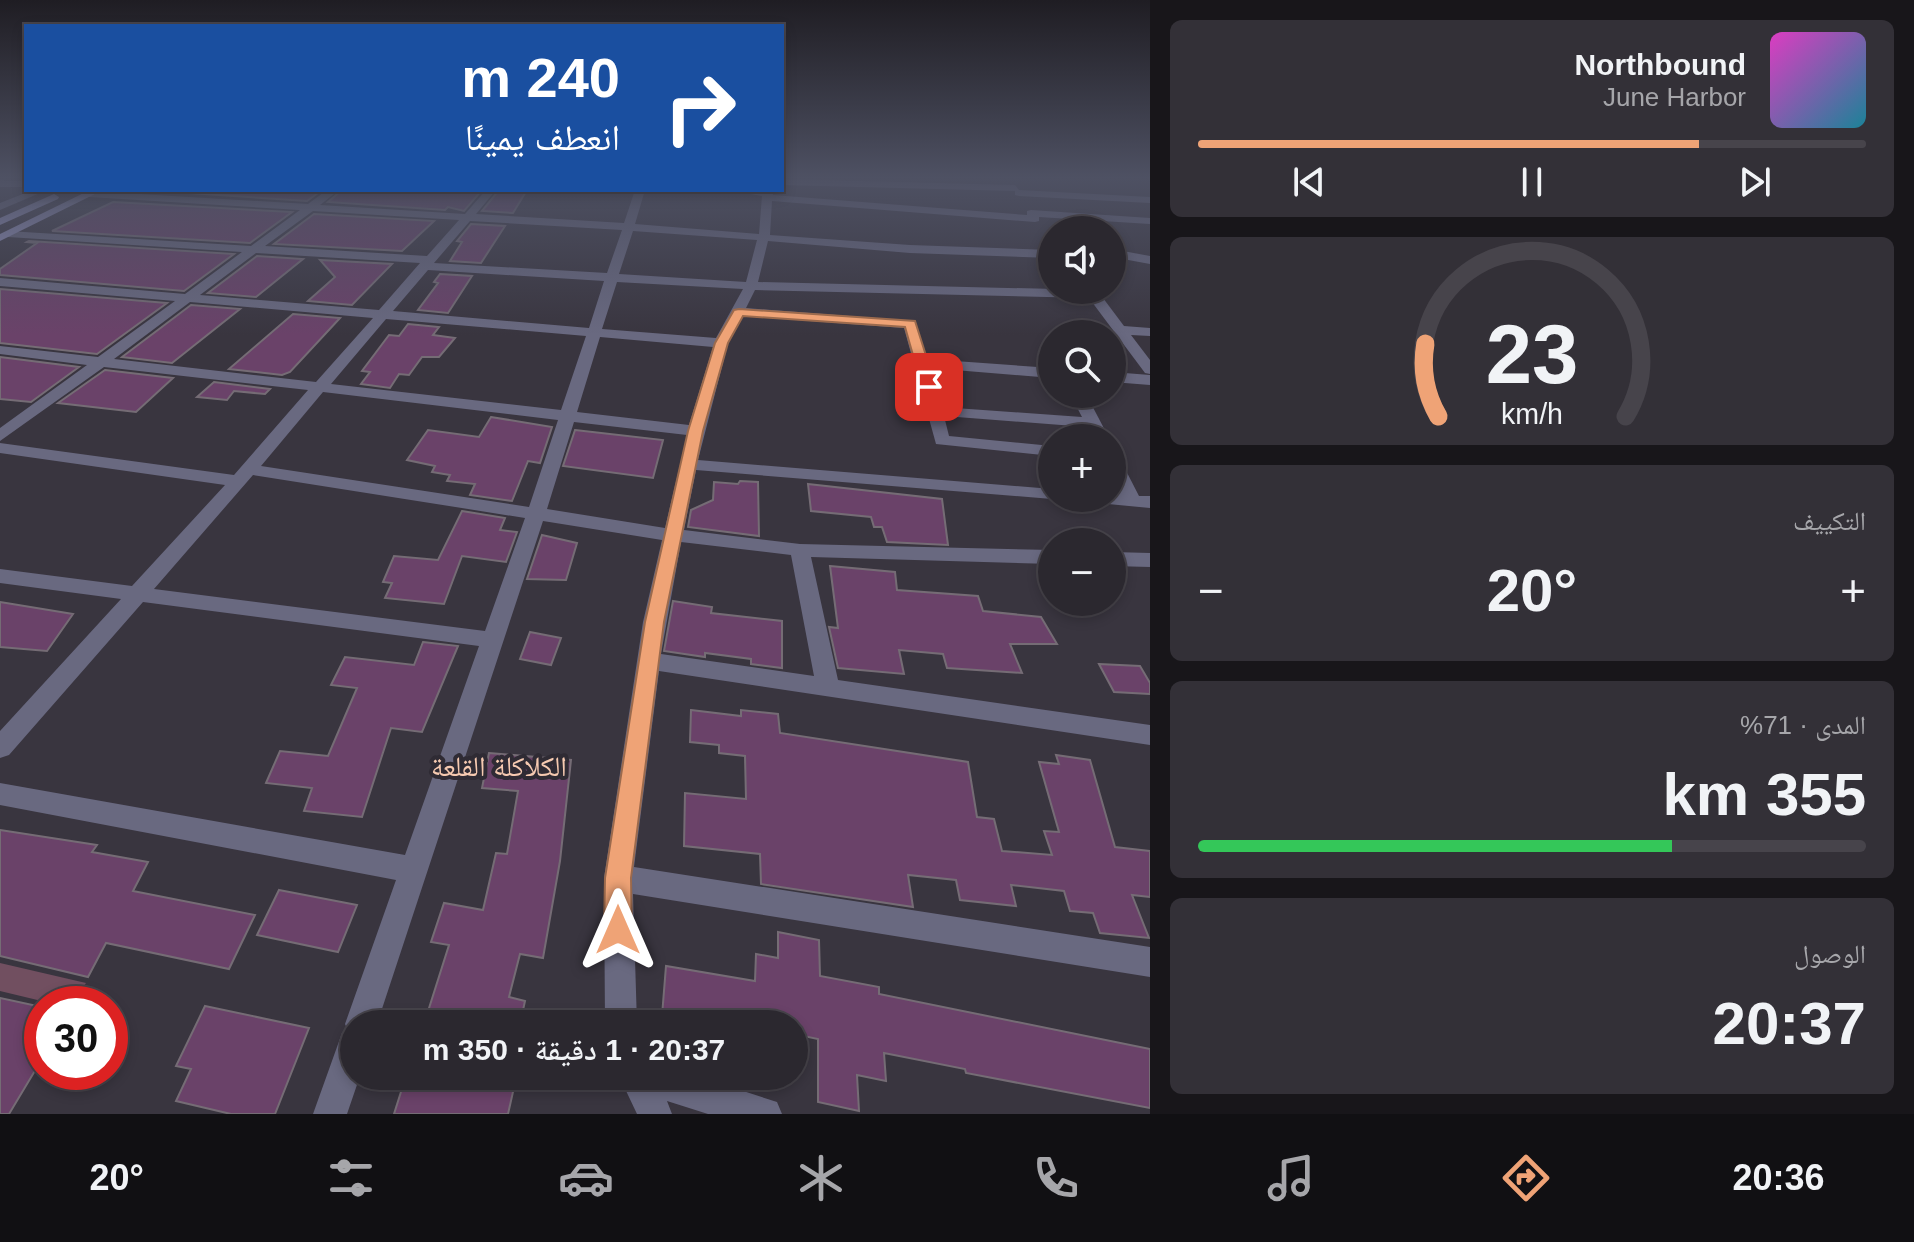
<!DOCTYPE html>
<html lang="ar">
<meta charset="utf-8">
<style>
:root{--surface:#2b282f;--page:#333037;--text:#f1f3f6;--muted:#a6a6aa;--line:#47444b;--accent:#efa376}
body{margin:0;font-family:Arial,"Noto Naskh Arabic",sans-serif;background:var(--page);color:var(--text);direction:rtl;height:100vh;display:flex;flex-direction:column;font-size:30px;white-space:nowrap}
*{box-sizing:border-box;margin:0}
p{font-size:26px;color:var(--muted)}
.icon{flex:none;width:44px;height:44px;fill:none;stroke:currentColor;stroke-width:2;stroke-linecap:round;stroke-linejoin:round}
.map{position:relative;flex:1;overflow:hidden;direction:ltr}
.drawer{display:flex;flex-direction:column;gap:20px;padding:20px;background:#18161a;width:764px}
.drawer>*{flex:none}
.guide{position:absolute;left:24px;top:24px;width:760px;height:168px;border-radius:0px;box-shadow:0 4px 12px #0003,0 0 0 2px var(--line);direction:rtl;background:#1a4fa0;color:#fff;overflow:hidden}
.tools{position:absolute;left:1038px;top:216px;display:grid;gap:16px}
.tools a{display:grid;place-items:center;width:88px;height:88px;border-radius:50%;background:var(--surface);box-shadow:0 4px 12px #0003,0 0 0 2px var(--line);font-size:40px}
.speed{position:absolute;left:24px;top:986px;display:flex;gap:16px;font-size:40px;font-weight:700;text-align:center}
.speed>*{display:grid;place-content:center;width:104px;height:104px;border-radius:50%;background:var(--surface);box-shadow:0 4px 12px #0003,0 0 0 2px var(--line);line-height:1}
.speed .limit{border:12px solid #d22;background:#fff;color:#111}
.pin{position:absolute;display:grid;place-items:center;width:68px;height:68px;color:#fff;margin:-34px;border-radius:16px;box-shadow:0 4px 12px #0006}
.me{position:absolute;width:88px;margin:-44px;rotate:0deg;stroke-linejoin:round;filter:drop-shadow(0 0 6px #0008)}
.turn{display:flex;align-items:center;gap:28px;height:168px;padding:0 32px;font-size:36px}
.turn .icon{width:104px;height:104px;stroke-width:2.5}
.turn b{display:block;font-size:56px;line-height:68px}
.big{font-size:60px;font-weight:600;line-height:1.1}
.drawer .tile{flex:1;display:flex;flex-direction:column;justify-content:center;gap:12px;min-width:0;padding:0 28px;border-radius:12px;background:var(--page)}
.drawer .dial{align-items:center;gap:0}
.dial svg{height:208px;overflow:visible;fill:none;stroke:var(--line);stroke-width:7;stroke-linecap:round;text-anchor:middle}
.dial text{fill:var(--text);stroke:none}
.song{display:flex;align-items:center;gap:24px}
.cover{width:96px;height:96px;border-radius:12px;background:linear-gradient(135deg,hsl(310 70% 55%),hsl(190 70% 35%))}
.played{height:8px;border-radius:4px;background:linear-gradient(90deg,var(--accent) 75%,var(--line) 75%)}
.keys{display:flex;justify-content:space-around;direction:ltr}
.heat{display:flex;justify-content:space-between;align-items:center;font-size:44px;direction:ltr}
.charge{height:12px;border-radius:6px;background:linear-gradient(90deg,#34c759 71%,var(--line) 0)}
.trip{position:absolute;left:340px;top:1010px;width:468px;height:80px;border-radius:40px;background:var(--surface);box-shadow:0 4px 12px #0003,0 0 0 2px var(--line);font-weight:600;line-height:80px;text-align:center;direction:rtl}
.dock{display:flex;height:128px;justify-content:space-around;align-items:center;background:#111013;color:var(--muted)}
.dock .icon{width:56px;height:56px}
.dock .current{color:var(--accent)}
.dock b{font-size:36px;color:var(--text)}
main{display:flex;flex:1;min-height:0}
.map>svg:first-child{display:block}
.green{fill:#714f60}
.building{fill:#6a4269;stroke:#756c75;stroke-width:2}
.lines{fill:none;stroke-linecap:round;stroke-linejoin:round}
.minor{fill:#696980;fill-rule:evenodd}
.tertiary{fill:#696980;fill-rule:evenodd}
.primary{fill:#9999c7;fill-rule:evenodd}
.route{fill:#efa376;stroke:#9b6a4d;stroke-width:2}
.labels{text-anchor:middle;stroke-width:8;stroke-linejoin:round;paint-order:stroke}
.near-neighbourhood-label{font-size:28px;fill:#f6cab1;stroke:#2f2b34}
</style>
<main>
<section class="drawer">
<div class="tile">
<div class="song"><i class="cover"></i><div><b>Northbound</b><p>June Harbor</p></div></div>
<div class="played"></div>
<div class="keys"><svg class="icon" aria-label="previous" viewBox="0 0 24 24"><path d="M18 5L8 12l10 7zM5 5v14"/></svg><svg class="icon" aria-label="pause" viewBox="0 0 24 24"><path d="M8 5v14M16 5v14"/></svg><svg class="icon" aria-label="next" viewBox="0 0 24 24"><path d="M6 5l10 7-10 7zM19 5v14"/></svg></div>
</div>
<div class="tile dial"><svg viewBox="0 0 100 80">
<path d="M14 69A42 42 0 1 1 86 69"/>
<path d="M14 69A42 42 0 0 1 9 41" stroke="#efa376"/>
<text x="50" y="56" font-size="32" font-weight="700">23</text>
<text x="50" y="72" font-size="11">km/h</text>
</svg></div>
<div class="tile"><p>التكييف</p>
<div class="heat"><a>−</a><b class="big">20°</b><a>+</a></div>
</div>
<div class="tile"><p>المدى · 71%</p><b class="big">355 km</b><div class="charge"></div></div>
<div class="tile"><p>الوصول</p><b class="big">20:37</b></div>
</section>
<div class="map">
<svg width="1150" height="1114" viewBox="0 0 1150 1114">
<rect width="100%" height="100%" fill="#39353f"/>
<!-- green -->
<path class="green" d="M0 963 86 983 71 1004H54L0 991Z"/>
<!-- building -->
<path class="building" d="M144 190H322L307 201Z
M342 190H482L464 211 448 207 445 210 328 202Z
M499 190H527L513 213 482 211Z
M113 202 292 212 250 243 52 231Z
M314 214 434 221 402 251 274 244Z
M471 224 505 226 481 263 450 261 462 242 457 241Z
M27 242 29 241 234 254 184 291 0 275V269L37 243Z
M257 256 303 259 256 297 208 293Z
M320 260 392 264 352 305 308 301 335 277Z
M440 274 472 276 448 313 418 310 438 283 434 282Z
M0 289 167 303 97 354 0 343Z
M191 305 240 309 172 363 122 357Z
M293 314 340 318 290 372 282 375 229 369Z
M408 324 439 327 433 335 455 338 439 357H422L409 375 399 374 390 388 361 384 370 372 362 371 389 335 399 336Z
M0 357 79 367 31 402 0 399Z
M105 370 173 378 136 412 58 403Z
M214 382 270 389 265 394 234 391 227 400 197 397Z
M491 417 552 427 540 463 528 461 512 501 470 495 475 484 447 481 450 475 432 472 435 466 407 460 428 430 479 437Z
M575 430 663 440 653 478 563 466Z
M740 481 758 482 759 536 688 527 691 510 713 500 714 482 738 484Z
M808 484 942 499 948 545 887 542 882 527H874L871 517 811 511Z
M462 511 505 518 500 530 517 532 506 562 462 556 444 604 385 598 392 583 383 582 394 556 438 560Z
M542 535 577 543 566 580 527 579Z
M830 566 895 572 897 590 978 596 983 611 1041 617 1057 644H1010L1022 673 947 668 943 654 899 650 904 674 838 668 829 627 838 628Z
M673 601 712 607 711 613 782 621V668L751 664V659L705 653V657L664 651Z
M0 602 73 614 47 651 0 647Z
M530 632 561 638 551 665 520 659Z
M423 642 458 646 422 732 391 728 362 817 304 811 312 788 266 783 280 751 328 756 357 688 331 685 345 657 414 665Z
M1099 664 1140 666 1150 683V694L1114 692Z
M691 710 741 716V710L778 714 780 733 968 762 977 817 994 819 1002 851 1052 855 1044 831 1059 832 1039 762 1059 764 1056 755 1090 760 1115 847 1150 851V897L1132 895 1149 938 1100 933 1093 913 1070 911 1064 891 1011 885 1016 906 960 900 956 880 908 875 913 907 761 884 760 854 684 846 685 793 746 799 745 756 719 753V745L690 742Z
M489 753 571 760 560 861 543 958 520 954 509 997 525 1001 520 1024H424L449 945 431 942 444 903 483 910 496 853 507 854 518 791 482 788Z
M0 830 97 845 92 852 148 862 133 891 255 915 229 969 106 943 88 977 0 956Z
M279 890 357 905 338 952 257 935Z
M778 932 819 940 820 976 879 987V994L1150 1049V1108L966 1073 965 1069 884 1053 886 1081 857 1075 859 1111 818 1102V1039L794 1034V1024H704L662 1016 666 966 755 981 756 954 778 958Z
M0 998 42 1007V1059L9 1114H0Z
M205 1006 309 1028 275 1114H231L176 1101 191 1069 176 1066Z
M406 1076H482L515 1083 508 1114H394Z"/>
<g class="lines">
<!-- minor -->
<path class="minor" d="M0 179H6L0 183Z
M782 179 1015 185 1019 190 1150 197V203L1019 196 1015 195V191L782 185Z
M33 190H47L0 210V203Z
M327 190H339L320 205 465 214 486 190H496L476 214 624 223 635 190H645L635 224 759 234 762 196 727 190H773V195L1027 215V211L1031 210 1150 218V224L1039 217V221L1035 222 772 201 770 235 910 245 1052 250V258L910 253 768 241 758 282 1097 290 1124 326 1150 328V336L1131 335 1150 360V374L1145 373 1089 298 755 290 746 308 915 321 927 359 1052 368V378L930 368 941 407 1082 417 1070 394H1086L1109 438H1093L1087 427 944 416 949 436 1052 446V456L936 444 904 328 742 316 728 343 698 460 1052 489V498H1058L1052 499 696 470 684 530 800 544 1052 550V564L811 557 838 680 1150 725V745L659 671 634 867 1150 947V977L633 894 637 1024H605L604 878 643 622 662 540 543 521 377 1024H354V1076H360L347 1114H313L342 1033 348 1031 345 1024 396 880 0 805V783L405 855 479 646 143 602 9 755 0 758V731L121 599 0 583V569L132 586 225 485 0 453V443L234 475 308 390 104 367 0 441V428L87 365 0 354V346L98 357 175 301 0 286V278L185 294 242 252 8 237 2 234 8 231 251 246 300 210 89 197 84 194 89 191 308 204ZM313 211 459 220 427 256 265 246ZM470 221 622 230 607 273 434 263ZM633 231 757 240 746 282 619 274ZM256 253 420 263 379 310 200 295ZM428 270 604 281 589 328 393 311ZM617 282 743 289 716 338 602 329ZM190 302 373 318 316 382 114 359ZM386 319 586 336 561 410 331 384ZM600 337 713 347 689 425 577 412ZM323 392 558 420 529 507 261 466ZM574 422 687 435 665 528 547 509ZM253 475 525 518 485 631 154 589ZM681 542 791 555 814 676 661 654Z
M1112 249 1150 256V264L1112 257Z
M1112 372 1150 375V385L1112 382Z
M1112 456 1121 461 1139 496H1150V508L1087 502 1085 498H1112V494H1120L1112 478Z
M1112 552 1150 553V567L1112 566Z
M619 1076H697L777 1102 782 1114H708L667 1101 672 1114H637Z"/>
<!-- tertiary -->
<path class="tertiary" d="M0 181H26V187H0Z"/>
<!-- primary -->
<path class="primary" d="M90 190H103L0 241V234Z
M54 194 59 197 58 199 0 225V218Z"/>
</g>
<!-- sky -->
<linearGradient id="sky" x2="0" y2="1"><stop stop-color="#1f1d23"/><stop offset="0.53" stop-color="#4e5163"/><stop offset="1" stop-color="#4e5163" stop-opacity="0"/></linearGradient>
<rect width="1150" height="335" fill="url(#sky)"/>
<!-- route -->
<path class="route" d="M739 309 915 321 936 387 929 391 922 387 905 327 743 316 728 343 703 431 664 622 631 878 632 930 628 939 618 943 608 939 604 930 605 878 645 622 688 431 715 343 734 310Z"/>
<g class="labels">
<!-- near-neighbourhood labels -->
<g class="near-neighbourhood-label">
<text x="499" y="776">الكلاكلة القلعة</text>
</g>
</g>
</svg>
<div class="tools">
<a><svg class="icon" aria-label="sound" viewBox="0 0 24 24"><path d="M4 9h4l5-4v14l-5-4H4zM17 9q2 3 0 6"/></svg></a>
<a><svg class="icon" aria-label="search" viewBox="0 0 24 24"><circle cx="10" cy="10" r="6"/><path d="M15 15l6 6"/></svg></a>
<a>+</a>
<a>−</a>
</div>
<div class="speed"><div class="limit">30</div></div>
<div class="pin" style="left:929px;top:387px;background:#d93025"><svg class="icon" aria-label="arrive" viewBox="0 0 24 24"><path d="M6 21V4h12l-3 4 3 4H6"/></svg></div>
<svg class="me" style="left:618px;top:930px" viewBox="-20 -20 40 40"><path d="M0-17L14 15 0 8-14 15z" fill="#efa376" stroke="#fff" stroke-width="4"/></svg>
<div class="trip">20:37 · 1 دقيقة · 350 m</div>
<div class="guide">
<div class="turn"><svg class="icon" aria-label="right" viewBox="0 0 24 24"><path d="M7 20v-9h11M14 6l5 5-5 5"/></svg><div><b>240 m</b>انعطف يمينًا</div></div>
</div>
</div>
</main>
<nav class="dock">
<b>20:36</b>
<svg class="icon current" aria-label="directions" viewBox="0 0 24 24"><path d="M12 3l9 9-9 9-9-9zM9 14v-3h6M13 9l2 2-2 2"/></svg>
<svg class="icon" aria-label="music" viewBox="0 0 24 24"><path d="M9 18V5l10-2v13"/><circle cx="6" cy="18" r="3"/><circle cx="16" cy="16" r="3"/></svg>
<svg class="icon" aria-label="phone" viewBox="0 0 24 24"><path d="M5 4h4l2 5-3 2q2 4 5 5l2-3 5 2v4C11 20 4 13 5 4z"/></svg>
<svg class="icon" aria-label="climate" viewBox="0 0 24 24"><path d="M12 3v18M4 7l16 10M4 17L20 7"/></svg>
<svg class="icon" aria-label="car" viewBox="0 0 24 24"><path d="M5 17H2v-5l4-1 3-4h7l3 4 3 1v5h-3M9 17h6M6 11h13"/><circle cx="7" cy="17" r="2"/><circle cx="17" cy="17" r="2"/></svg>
<svg class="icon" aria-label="filters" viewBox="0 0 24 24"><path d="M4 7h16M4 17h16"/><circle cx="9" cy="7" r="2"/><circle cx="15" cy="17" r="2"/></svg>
<b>20°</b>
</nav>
